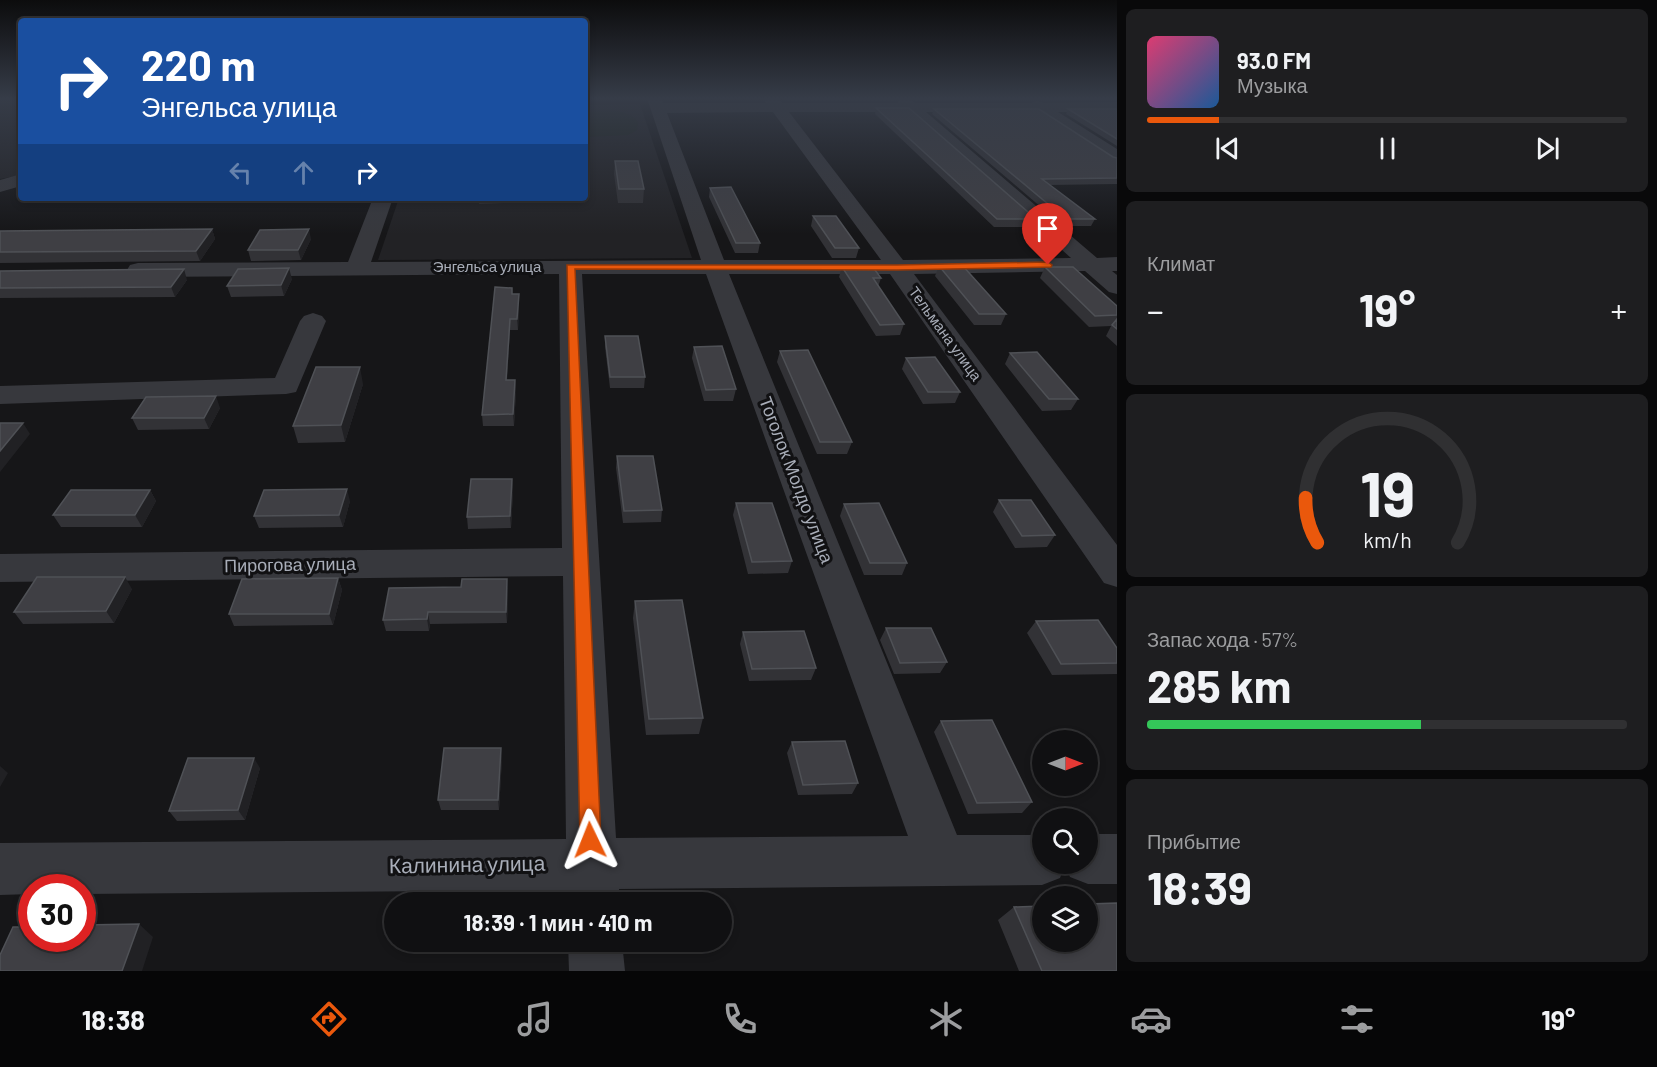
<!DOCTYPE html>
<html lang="ru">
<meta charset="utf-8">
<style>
:root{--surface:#101012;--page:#1e1e20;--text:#f1f3f6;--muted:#9c9d9f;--line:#303032;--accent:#ea580c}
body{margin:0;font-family:Barlow,sans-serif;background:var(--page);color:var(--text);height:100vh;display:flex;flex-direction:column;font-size:22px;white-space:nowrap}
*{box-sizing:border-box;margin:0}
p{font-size:20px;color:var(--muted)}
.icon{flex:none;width:33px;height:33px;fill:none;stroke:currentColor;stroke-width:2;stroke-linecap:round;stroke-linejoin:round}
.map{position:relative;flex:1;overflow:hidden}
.details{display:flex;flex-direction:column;gap:9px;padding:9px;background:#09090a;width:540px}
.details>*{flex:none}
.top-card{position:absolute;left:18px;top:18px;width:570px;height:183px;border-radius:6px;box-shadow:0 3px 9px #0003,0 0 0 2px var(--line);background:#1a4fa0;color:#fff;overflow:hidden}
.needle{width:39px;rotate:90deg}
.tools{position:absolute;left:1032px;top:730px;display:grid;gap:12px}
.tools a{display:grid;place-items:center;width:66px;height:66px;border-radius:50%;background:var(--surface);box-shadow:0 3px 9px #0003,0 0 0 2px var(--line);font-size:30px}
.speed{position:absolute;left:18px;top:874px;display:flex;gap:12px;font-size:30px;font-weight:700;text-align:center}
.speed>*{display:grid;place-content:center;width:78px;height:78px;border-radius:50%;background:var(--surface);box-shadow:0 3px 9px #0003,0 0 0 2px var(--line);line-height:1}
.speed .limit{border:9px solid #d22;background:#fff;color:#111}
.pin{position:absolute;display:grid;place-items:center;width:51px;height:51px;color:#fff;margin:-62px -26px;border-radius:50% 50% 50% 0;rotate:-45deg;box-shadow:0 0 6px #0007}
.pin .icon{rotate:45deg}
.me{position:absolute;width:66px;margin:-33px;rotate:358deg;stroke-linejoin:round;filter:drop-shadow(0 0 4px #0008)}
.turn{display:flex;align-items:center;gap:21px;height:126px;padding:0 24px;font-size:27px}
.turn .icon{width:78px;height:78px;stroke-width:2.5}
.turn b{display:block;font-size:42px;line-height:51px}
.lanes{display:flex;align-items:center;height:57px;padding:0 24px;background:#0003;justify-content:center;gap:30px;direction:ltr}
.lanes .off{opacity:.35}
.big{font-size:45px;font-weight:700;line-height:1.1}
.details .tile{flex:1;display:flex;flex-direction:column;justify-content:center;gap:9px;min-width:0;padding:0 21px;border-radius:9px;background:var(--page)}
.details .dial{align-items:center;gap:0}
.dial svg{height:156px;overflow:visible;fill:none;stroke:var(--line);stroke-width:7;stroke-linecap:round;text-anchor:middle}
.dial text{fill:var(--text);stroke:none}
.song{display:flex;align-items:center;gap:18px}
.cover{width:72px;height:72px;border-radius:9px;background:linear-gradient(135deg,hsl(340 70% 55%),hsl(210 70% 35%))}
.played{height:6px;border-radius:3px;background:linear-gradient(90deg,var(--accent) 15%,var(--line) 15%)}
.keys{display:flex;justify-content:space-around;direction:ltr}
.heat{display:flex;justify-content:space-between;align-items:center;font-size:33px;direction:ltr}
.charge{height:9px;border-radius:4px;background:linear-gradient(90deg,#34c759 57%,var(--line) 0)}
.trip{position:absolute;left:384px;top:892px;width:348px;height:60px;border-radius:30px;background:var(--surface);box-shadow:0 3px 9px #0003,0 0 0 2px var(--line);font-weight:700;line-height:60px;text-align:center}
.dock{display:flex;height:96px;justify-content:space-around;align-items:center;background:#060607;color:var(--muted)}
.dock .icon{width:42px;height:42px}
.dock .active{color:var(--accent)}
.dock b{font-size:27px;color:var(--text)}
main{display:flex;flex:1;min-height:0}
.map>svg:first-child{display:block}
.built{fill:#222225}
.green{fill:#1c231d}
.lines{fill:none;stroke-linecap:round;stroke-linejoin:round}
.minor{fill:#37383d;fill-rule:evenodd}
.wall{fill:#323236}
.shaded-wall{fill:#212124}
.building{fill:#3f3f44;stroke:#4f5156;stroke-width:1.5}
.route{fill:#ea580c;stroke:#983908;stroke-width:1.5}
.labels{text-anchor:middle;stroke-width:6;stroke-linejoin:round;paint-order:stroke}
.far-street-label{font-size:15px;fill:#a8adb8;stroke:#111113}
.street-label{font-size:18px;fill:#a8adb8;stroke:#111113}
.near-street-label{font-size:21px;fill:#a8adb8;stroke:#111113}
</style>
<main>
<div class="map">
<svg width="1117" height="971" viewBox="0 0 1117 971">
<rect width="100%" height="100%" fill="#161618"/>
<!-- built -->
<path class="built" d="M0 98H21V175L0 179Z
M640 104 692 258 378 260 399 198H585V105Z"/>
<!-- green -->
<path class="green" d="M585 111C602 111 627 107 638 122L637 130 628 135 585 137Z"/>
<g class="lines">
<!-- minor -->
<path class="minor" d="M647 98H661L663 103H766L763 98H778L782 103H898L899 98H909L915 103H1031L1037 101 1044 103 1117 102V112H1058L1117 149V162L1111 161 1037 112H926L1097 258 1117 257V271H1112L1117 275V294L1109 292 1085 271 914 274 1117 545V587L1104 583 890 274H729L957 835H1042V864H1088V834H1117V884H1088L1070 877 1065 865 1060 878 1042 885 619 889V903H567L566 890 82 894V888H32V894L0 895V843L566 839 563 576 0 582V554L562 548 559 274 138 277 130 275 127 270 130 265 138 263 348 262 373 198H393L371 262 701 260ZM773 112 881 260H724L667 113ZM789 112H908L1071 258 903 260ZM582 274H706L908 836 616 838Z
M21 174V186L0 192V180Z
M313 313 322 316 326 321 296 392 286 394 0 404V386L275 378 300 321 304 316Z
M568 942H622L625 971H569Z"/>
</g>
<!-- wall -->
<path class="wall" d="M786 98H898L896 101H788Z
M912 98H1117V100L916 101Z
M876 108 1036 219 1033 227H994L875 114Z
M934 109 1117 158V184L1050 185 1095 219 1091 226H1063L932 114Z
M1068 109H1117V146L1066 114Z
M615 161 644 189 643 203H618L614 174Z
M710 188 760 243 758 253H735L709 197Z
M478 198H505L504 203 479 204Z
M813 216 859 248 856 258H832L811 226Z
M212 229 215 239 200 261 0 263V231Z
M311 239 301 260 251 261 248 250Z
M939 266 1006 314 1001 325H974L935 276Z
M842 267 881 278 878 287 904 324 900 335 876 336 839 277Z
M1045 267 1117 306V346L1106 336 1111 326 1089 327 1040 278Z
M0 271 187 280 175 297 0 298Z
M292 279 284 296 231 297 227 286Z
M512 288V294H519V305L518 330H510L507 380H515L516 391 514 426H483L482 415Z
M605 336 645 377 644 388H610L605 347Z
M694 347 736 389 733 401H704L692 358Z
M780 351 852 442 847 454H817L777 362Z
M1010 353 1078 399 1071 410 1042 411 1005 364Z
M906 358 960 392 955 403 923 404 902 369Z
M363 384 345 442 298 443 293 426Z
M220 408 209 429 138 430 132 418Z
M617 456 662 510 661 522 623 523 616 468Z
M512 479 513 491 511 528 468 529 467 517Z
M150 490 156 501 142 527H61L53 515Z
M999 500 1055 535 1047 547 1015 548 993 512Z
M350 501 343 527 259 528 254 516Z
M736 503 792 561 788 573 748 574 733 515Z
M844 504 907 563 902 575H864L840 516Z
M338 578 342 590 333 625 234 626 229 614Z
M132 589 114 623 23 624 14 612Z
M508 591 507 623 430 624 429 631H386L383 620Z
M635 601 703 718 699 734 646 735 633 618Z
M1036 621 1117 648V674L1052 675 1027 633Z
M886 628 947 662 940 673 894 674 880 640Z
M743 632 816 668 811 680 749 681 740 644Z
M941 721 1032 802 1022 813 968 814 934 732Z
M792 742 858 783 852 794 798 795 787 753Z
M502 758 499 810H441L438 800Z
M260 768 245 820 177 821 169 811Z
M1014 907 1117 971H1019L998 920Z"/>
<!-- shaded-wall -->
<path class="shaded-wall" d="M212 229 215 239 200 261 196 251Z
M309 229 311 239 301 260 298 250Z
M289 268 292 279 284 296 281 285Z
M184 269 187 280 175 297 171 287Z
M519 294V305L518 330 517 319Z
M510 319V330L506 391V380Z
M360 367 363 384 345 442 341 425Z
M515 380 516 391 514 426 513 414Z
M216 396 220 408 209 429 204 418Z
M23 423 30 434 0 472V451Z
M512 479 513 491 511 528 510 516Z
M347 489 350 501 343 527 339 515Z
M150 490 156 501 142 527 135 515Z
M125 577 132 589 114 623 106 611Z
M338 578 342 590 333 625 329 614Z
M507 579 508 591 507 623 506 612Z
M428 612 430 624 429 631 427 619Z
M501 748 502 758 499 810 498 800Z
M254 758 260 768 245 820 238 810Z
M0 766 8 773 0 787Z
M139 924 153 937 142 971H122Z"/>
<!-- building -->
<path class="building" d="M876 108H909L1036 219H997Z
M934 109H1039L1113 157 1117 158V178L1042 179 1095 219H1066Z
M1068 109H1117V139Z
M615 161H638L644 189H619Z
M731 187 760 243H736L710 188Z
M813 216H836L859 248H835Z
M212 229 196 251 0 252V231Z
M309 229 298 250H248L260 230Z
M962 265 1006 314H979L939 266Z
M872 266 881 278H873L904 324 880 325 842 267Z
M1045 267H1073L1117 306V315L1095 316Z
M289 268 281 285 227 286 238 269Z
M184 269 171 287 0 288V271Z
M495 287 512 288V294H519L517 319H510L506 380H515L513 414 482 415Z
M1117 319V329L1112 325Z
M605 336H638L645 377H610Z
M722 346 736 389 706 390 694 347Z
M808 350 852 442H820L780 351Z
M1037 352 1078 399H1049L1010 353Z
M935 357 960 392H928L906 358Z
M316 367H360L341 425 293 426Z
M216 396 204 418H132L146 397Z
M0 423H23L0 451Z
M617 456H653L662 510 624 511Z
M471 479H512L510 516 467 517Z
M347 489 339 515 254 516 264 490Z
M71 490H150L135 515H53Z
M999 500H1031L1055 535 1022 536Z
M736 503H772L792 561 752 562Z
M879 503 907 563H870L844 504Z
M37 577H125L106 611 14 612Z
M338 578 329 614H229L242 579Z
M462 579H507L506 612H428L427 619 383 620 389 588 461 587Z
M682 600 703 718 649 719 635 601Z
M1098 620 1117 648V663L1061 664 1036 621Z
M886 628H931L947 662 900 663Z
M804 631 816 668 752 669 743 632Z
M992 720 1032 802 977 803 941 721Z
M845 741 858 783 803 785 792 742Z
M444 748H501L498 800H438Z
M188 758H254L238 810 169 811Z
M1117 903V971H1042L1014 907 1042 906V942H1088V904Z
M139 924 122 971H0V955L13 927H32V939H82V925Z"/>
<!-- sky -->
<linearGradient id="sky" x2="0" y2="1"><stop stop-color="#0c0c0d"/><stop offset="0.42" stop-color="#363c48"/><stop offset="1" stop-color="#363c48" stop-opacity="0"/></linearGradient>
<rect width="1117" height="234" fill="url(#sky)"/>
<!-- route -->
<path class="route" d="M1048 262 1052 265 1051 267 897 270 575 269 601 840 598 848 590 851 583 848 580 840 567 265H897Z"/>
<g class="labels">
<!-- far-street labels -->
<g class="far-street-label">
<text x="487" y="272">Энгельса улица</text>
<text transform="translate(945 334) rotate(54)" y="5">Тельмана улица</text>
</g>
<!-- street labels -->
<g class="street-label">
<text transform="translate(796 480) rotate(69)" y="6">Тоголок Молдо улица</text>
<text transform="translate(290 565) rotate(-1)" y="6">Пирогова улица</text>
</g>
<!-- near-street labels -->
<g class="near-street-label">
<text transform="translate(467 865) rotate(-1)" y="7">Калинина улица</text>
</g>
</g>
</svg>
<div class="tools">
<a><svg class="needle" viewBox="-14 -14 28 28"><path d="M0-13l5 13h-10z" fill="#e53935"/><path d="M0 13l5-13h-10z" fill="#9c9d9f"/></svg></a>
<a><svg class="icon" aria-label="search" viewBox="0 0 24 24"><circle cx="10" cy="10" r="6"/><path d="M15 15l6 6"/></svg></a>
<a><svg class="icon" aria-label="layers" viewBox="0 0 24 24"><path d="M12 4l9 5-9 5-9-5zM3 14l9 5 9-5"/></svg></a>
</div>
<div class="speed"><div class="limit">30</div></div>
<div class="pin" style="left:1048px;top:265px;background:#d93025"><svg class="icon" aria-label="arrive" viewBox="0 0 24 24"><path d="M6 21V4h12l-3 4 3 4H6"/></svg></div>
<svg class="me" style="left:590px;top:840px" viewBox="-20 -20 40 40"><path d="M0-17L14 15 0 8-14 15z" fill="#ea580c" stroke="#fff" stroke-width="4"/></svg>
<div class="trip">18:39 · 1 мин · 410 m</div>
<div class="top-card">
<div class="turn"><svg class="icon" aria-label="right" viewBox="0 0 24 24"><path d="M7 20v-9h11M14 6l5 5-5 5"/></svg><div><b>220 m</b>Энгельса улица</div></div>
<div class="lanes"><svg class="icon off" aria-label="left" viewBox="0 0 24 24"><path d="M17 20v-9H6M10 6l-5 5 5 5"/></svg><svg class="icon off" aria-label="ahead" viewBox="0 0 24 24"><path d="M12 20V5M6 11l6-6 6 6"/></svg><svg class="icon" aria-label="right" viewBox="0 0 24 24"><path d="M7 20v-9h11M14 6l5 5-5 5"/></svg></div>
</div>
</div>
<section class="details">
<div class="tile">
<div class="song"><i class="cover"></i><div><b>93.0 FM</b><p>Музыка</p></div></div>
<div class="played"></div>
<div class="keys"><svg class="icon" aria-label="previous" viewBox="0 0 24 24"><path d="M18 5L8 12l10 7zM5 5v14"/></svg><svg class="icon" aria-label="pause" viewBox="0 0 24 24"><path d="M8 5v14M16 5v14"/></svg><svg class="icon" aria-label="next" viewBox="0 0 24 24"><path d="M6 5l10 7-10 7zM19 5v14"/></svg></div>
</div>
<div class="tile"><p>Климат</p>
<div class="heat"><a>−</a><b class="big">19°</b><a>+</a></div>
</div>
<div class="tile dial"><svg viewBox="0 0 100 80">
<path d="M14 69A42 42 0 1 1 86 69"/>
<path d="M14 69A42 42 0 0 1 8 46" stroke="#ea580c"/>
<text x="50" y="56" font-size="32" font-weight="700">19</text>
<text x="50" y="72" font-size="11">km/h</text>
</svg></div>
<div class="tile"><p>Запас хода · 57%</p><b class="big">285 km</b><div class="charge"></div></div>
<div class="tile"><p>Прибытие</p><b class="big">18:39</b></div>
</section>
</main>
<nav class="dock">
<b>18:38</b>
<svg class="icon active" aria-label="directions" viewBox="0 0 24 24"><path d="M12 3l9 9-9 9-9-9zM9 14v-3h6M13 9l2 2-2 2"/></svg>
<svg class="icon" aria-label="music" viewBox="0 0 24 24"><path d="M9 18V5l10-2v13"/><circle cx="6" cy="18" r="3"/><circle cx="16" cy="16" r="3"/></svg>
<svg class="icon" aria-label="phone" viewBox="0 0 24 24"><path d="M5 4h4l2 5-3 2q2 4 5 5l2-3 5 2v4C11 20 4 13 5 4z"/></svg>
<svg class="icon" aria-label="climate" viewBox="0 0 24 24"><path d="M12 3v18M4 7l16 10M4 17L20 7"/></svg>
<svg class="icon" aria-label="car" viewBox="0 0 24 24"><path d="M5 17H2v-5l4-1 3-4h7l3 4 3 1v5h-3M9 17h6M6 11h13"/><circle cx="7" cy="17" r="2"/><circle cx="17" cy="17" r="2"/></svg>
<svg class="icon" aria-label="filters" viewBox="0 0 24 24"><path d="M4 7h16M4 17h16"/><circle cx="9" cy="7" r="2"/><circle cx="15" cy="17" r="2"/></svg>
<b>19°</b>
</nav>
